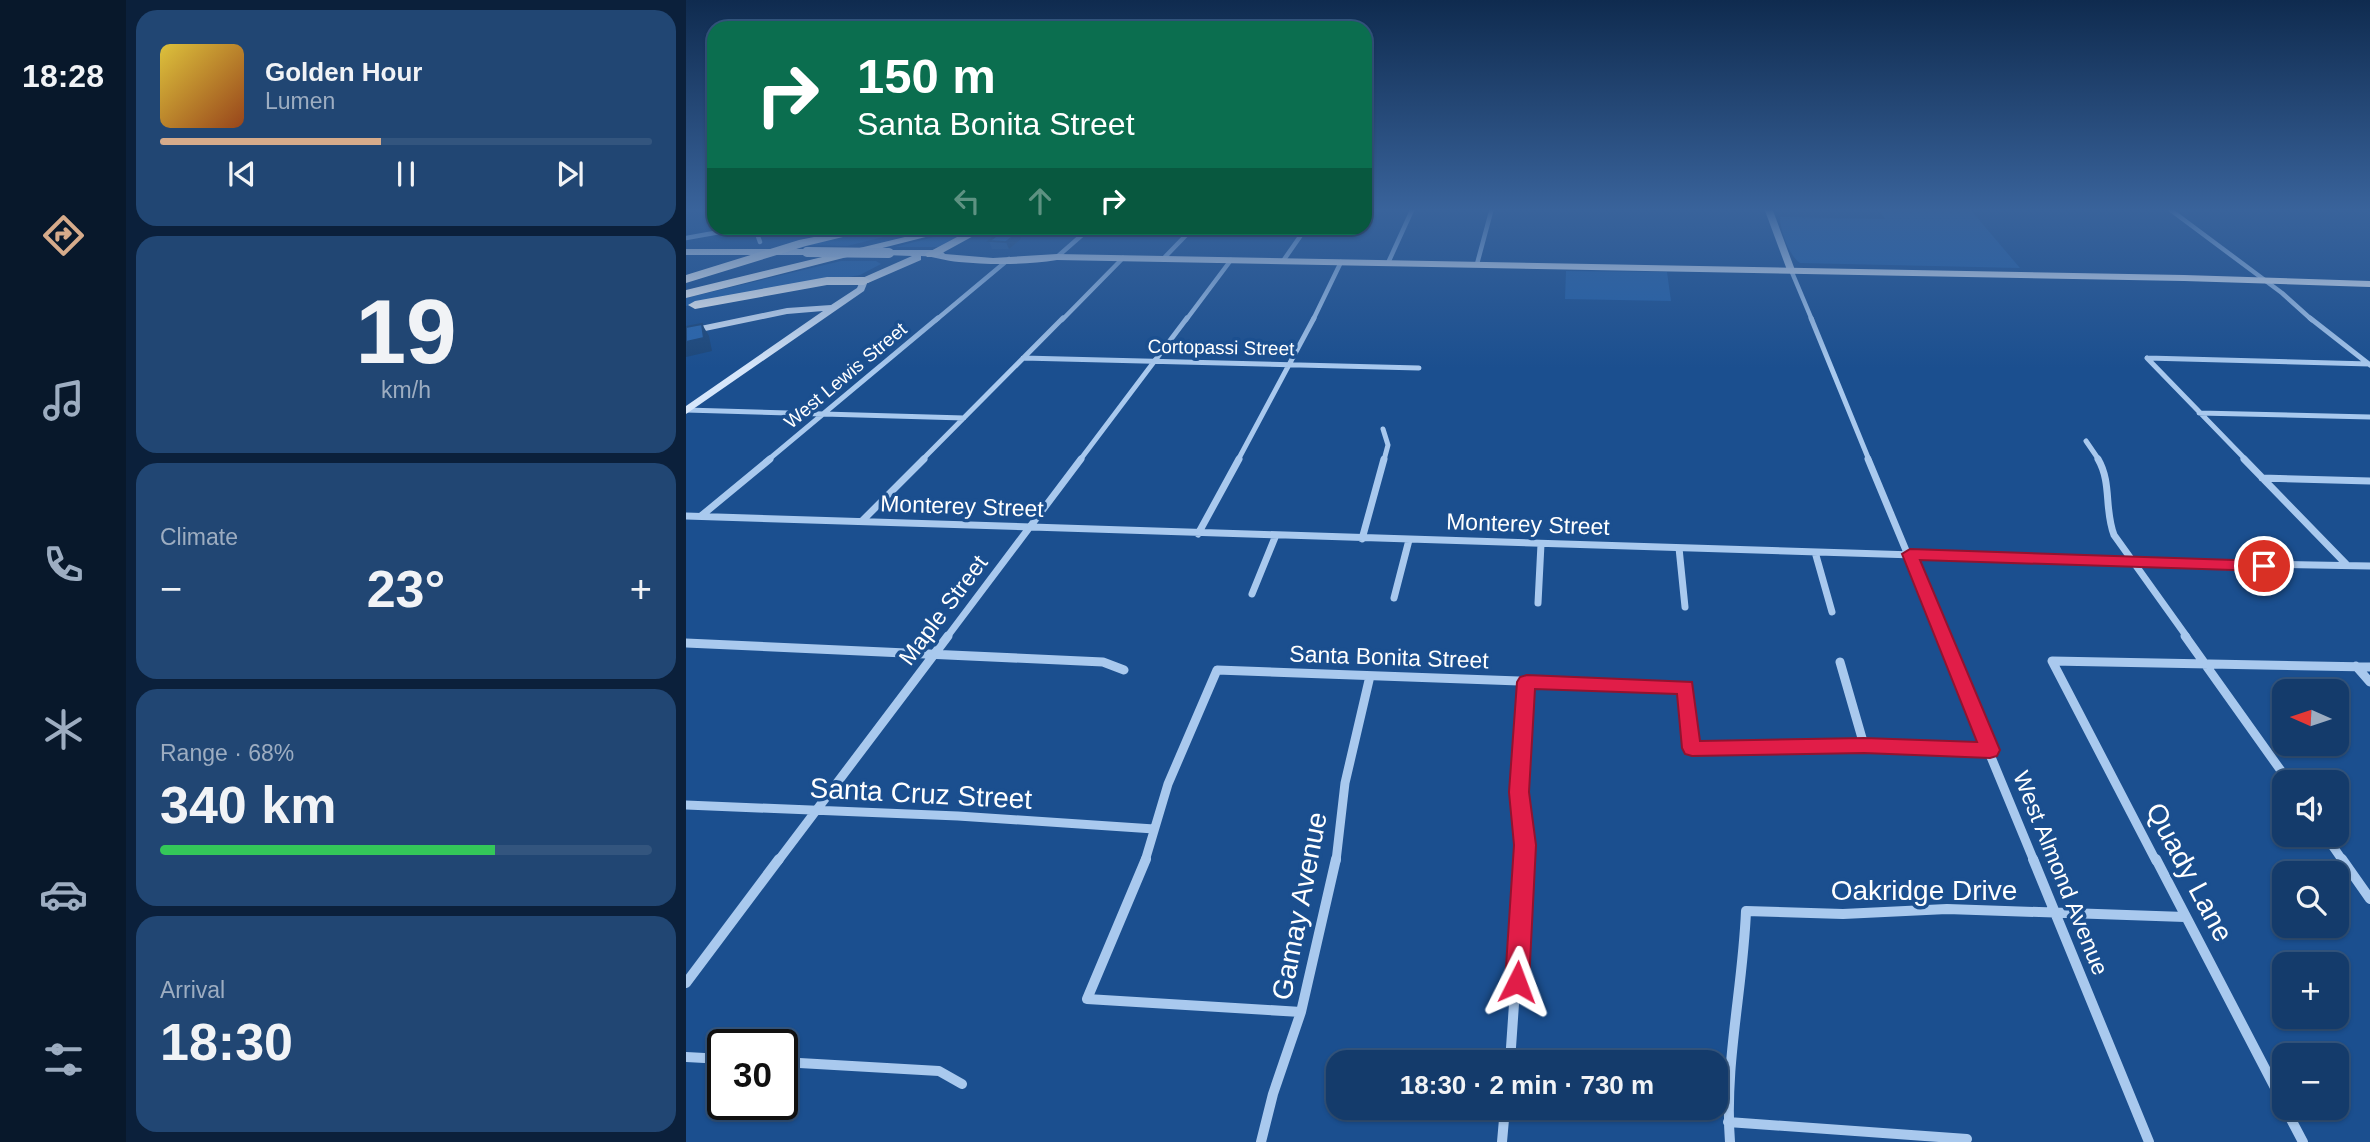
<!DOCTYPE html>
<meta charset="utf-8">
<style>
:root{--surface:#143b6b;--page:#214673;--text:#f1f3f6;--muted:#9dadc1;--line:#33557e;--accent:#d6ab8b}
body{margin:0;font-family:Helvetica,sans-serif;background:var(--page);color:var(--text);height:100vh;display:flex;flex-direction:column;font-size:26px;white-space:nowrap}
*{box-sizing:border-box;margin:0}
p{font-size:23px;color:var(--muted)}
.icon{flex:none;width:38px;height:38px;fill:none;stroke:currentColor;stroke-width:2;stroke-linecap:round;stroke-linejoin:round}
.map{position:relative;flex:1;overflow:hidden}
.drawer{display:flex;flex-direction:column;gap:10px;padding:10px;background:#0b203b;width:560px}
.drawer>*{flex:none}
.top-card{position:absolute;left:21px;top:21px;width:665px;height:214px;border-radius:21px;box-shadow:0 2px 5px #0004,0 0 0 2px var(--line);background:#0b6e4f;color:#fff;overflow:hidden}
.needle{width:46px;rotate:273deg}
.controls{position:absolute;left:1586px;top:679px;display:grid;gap:14px}
.controls a{display:grid;place-items:center;width:77px;height:77px;border-radius:14px;background:var(--surface);box-shadow:0 2px 5px #0004,0 0 0 2px var(--line);font-size:35px}
.speed{position:absolute;left:21px;top:1029px;display:flex;gap:14px;font-size:35px;font-weight:700;text-align:center}
.speed>*{display:grid;place-content:center;width:91px;height:91px;border-radius:50%;background:var(--surface);box-shadow:0 2px 5px #0004,0 0 0 2px var(--line);line-height:1}
.speed .limit{border:4px solid #111;border-radius:10px;background:#fff;color:#111}
.pin{position:absolute;display:grid;place-items:center;width:60px;height:60px;color:#fff;margin:-30px;border:4px solid #fff;border-radius:50%;box-shadow:0 2px 7px #0007}
.me{position:absolute;width:77px;margin:-38px;rotate:3deg;stroke-linejoin:round;filter:drop-shadow(0 0 5px #0008)}
.turn{display:flex;align-items:center;gap:24px;height:147px;padding:0 35px;font-size:32px}
.turn .icon{width:91px;height:91px;stroke-width:2.5}
.turn b{display:block;font-size:49px;line-height:60px}
.lanes{display:flex;align-items:center;height:66px;padding:0 35px;background:#0003;justify-content:center;gap:35px;direction:ltr}
.lanes .off{opacity:.35}
.big{font-size:52px;font-weight:700;line-height:1.1}
.drawer .card{flex:1;display:flex;flex-direction:column;justify-content:center;gap:10px;min-width:0;padding:0 24px;border-radius:21px;background:var(--page)}
.drawer .dial{align-items:center;gap:0}
.dial b{font-size:91px;line-height:1}
.song{display:flex;align-items:center;gap:21px}
.cover{width:84px;height:84px;border-radius:10px;background:linear-gradient(135deg,hsl(50 70% 55%),hsl(20 70% 35%))}
.played{height:7px;border-radius:4px;background:linear-gradient(90deg,var(--accent) 45%,var(--line) 45%)}
.keys{display:flex;justify-content:space-around;direction:ltr}
.heat{display:flex;justify-content:space-between;align-items:center;font-size:38px;direction:ltr}
.charge{height:10px;border-radius:5px;background:linear-gradient(90deg,#34c759 68%,var(--line) 0)}
.trip{position:absolute;left:640px;top:1050px;width:402px;height:70px;border-radius:21px;background:var(--surface);box-shadow:0 2px 5px #0004,0 0 0 2px var(--line);font-weight:700;line-height:70px;text-align:center}
main{display:flex;flex:1;min-height:0}
.tab-bar{display:flex;flex-direction:column;width:126px;justify-content:space-around;align-items:center;background:#08182b;color:var(--muted)}
.tab-bar .icon{width:49px;height:49px}
.tab-bar .on{color:var(--accent)}
.tab-bar b{font-size:32px;color:var(--text)}
.map>svg:first-child{display:block}
.green{fill:#2461a8}
.lines{fill:none;stroke-linecap:round;stroke-linejoin:round}
.street-far4{stroke:#a9c9ee;stroke-width:4.5}
.street-far3{stroke:#a9c9ee;stroke-width:5}
.street-far2{stroke:#a9c9ee;stroke-width:7}
.street-far1{stroke:#a9c9ee;stroke-width:9}
.street{stroke:#a9c9ee;stroke-width:10}
.secondary{fill:#d6e6fa;fill-rule:evenodd}
.primary{fill:#f0f6ff;fill-rule:evenodd}
.highway{fill:#fff;fill-rule:evenodd}
.primary-bridge{stroke:#f0f6ff;stroke-width:10}
.wall{fill:#245895}
.shaded-wall{fill:#1d4779}
.building{fill:#2a66ad;stroke:#1d4779;stroke-width:2}
.route{fill:#e11d48;stroke:#92132f;stroke-width:2}
.labels{text-anchor:middle;stroke-width:7;stroke-linejoin:round;paint-order:stroke}
.far-street-label{font-size:19px;fill:#fff;stroke:#1b4f8f}
.street-label{font-size:23px;fill:#fff;stroke:#1b4f8f}
.near-street-label{font-size:28px;fill:#fff;stroke:#1b4f8f}
</style>
<main>
<nav class="tab-bar">
<b>18:28</b>
<svg class="icon on" aria-label="directions" viewBox="0 0 24 24"><path d="M12 3l9 9-9 9-9-9zM9 14v-3h6M13 9l2 2-2 2"/></svg>
<svg class="icon" aria-label="music" viewBox="0 0 24 24"><path d="M9 18V5l10-2v13"/><circle cx="6" cy="18" r="3"/><circle cx="16" cy="16" r="3"/></svg>
<svg class="icon" aria-label="phone" viewBox="0 0 24 24"><path d="M5 4h4l2 5-3 2q2 4 5 5l2-3 5 2v4C11 20 4 13 5 4z"/></svg>
<svg class="icon" aria-label="climate" viewBox="0 0 24 24"><path d="M12 3v18M4 7l16 10M4 17L20 7"/></svg>
<svg class="icon" aria-label="car" viewBox="0 0 24 24"><path d="M5 17H2v-5l4-1 3-4h7l3 4 3 1v5h-3M9 17h6M6 11h13"/><circle cx="7" cy="17" r="2"/><circle cx="17" cy="17" r="2"/></svg>
<svg class="icon" aria-label="filters" viewBox="0 0 24 24"><path d="M4 7h16M4 17h16"/><circle cx="9" cy="7" r="2"/><circle cx="15" cy="17" r="2"/></svg>
</nav>
<section class="drawer">
<div class="card">
<div class="song"><i class="cover"></i><div><b>Golden Hour</b><p>Lumen</p></div></div>
<div class="played"></div>
<div class="keys"><svg class="icon" aria-label="previous" viewBox="0 0 24 24"><path d="M18 5L8 12l10 7zM5 5v14"/></svg><svg class="icon" aria-label="pause" viewBox="0 0 24 24"><path d="M8 5v14M16 5v14"/></svg><svg class="icon" aria-label="next" viewBox="0 0 24 24"><path d="M6 5l10 7-10 7zM19 5v14"/></svg></div>
</div>
<div class="card dial"><b>19</b><p>km/h</p></div>
<div class="card"><p>Climate</p>
<div class="heat"><a>−</a><b class="big">23°</b><a>+</a></div>
</div>
<div class="card"><p>Range · 68%</p><b class="big">340 km</b><div class="charge"></div></div>
<div class="card"><p>Arrival</p><b class="big">18:30</b></div>
</section>
<div class="map">
<svg width="1684" height="1142" viewBox="0 0 1684 1142">
<rect width="100%" height="100%" fill="#1b4f8f"/>
<!-- green -->
<path class="green" d="M1192 208H1283L1334 268 1114 263C1103 256 1094 230 1094 217L1199 219Z
M196 228H234L161 246 122 245Z
M283 228H292L255 247H209Z
M155 261H190L195 264 174 275 0 306V298Z
M880 271 981 272 985 301 879 299Z"/>
<g class="lines">
<!-- street-far4 -->
<path class="street-far4" d="M1482 208 1596 293 1626 320
M69 228 74 242
M0 238 56 228
M371 257 404 228
M477 259 507 228
M597 261 620 228
M702 263 727 208
M791 264 806 208
M1105 270 1126 320
M250 320 323 259
M376 320 437 258
M500 320 545 260
M627 320 655 262"/>
<!-- street-far3 -->
<path class="street-far3" d="M1125 318 1183 460
M1624 318 1684 365
M337 358 733 368
M1461 358 1560 460
M1461 358 1684 364
M0 410 278 418
M1513 413 1684 417
M697 429 702 445 698 460
M1400 441 1413 460
M82 460 252 318
M236 460 377 318
M394 460 501 318
M552 460 628 318"/>
<!-- street-far2 -->
<path class="street-far2" d="M1182 459 1256 637
M1412 459C1426 483 1418 509 1428 535L1501 637
M1558 459 1661 565
M1576 478 1684 481
M0 516 1447 562 1684 566
M15 516 84 459
M176 521 238 459
M512 534 553 459
M676 539 698 459
M993 548 999 607
M1129 552 1146 612
M566 594 590 535
M708 598 723 540
M852 603 855 544
M261 637 395 459"/>
<!-- street-far1 -->
<path class="street-far1" d="M1255 636 1348 861
M1499 636 1603 782
M0 643 417 662 438 670
M1154 662 1178 745
M1670 666 1684 682
M0 805 272 816 468 829
M1639 835 1657 861
M92 861 262 636
M459 861 482 784 531 670 999 687 1006 748 1178 745 1304 750
M650 861 659 783 684 676
M838 861 839 845 833 792 841 682
M1470 861 1366 661 1684 667"/>
<!-- street -->
<path class="street" d="M460 859 401 999 615 1012
M1347 859 1463 1142
M1470 859 1598 1105
M1656 859 1684 899
M0 983 93 859
M0 1057 37 1059
M96 1062 253 1071 276 1084
M824 1062 838 859
M1599 1108 1617 1142
M1042 1122 1281 1139
M575 1142 587 1094 615 1012 650 859
M816 1142 819 1108
M1044 1142C1038 1065 1057 988 1060 911L1157 914 1261 909 1499 917"/>
<!-- secondary -->
<path class="secondary" d="M1078 208H1086L1109 270 1108 272 1101 270Z
M175 279 182 281 178 291 0 414V406L137 311 101 314 0 335V329L101 308 145 305 171 288Z"/>
<!-- primary -->
<path class="primary" d="M0 249H121L126 252 121 255H0Z
M203 250H255L259 254 307 258 371 254 1498 275 1684 281V287L1498 281 371 260C339 265 305 265 273 262 260 261 247 256 235 256V260L182 283H174V279L226 256 199 255 198 253Z"/>
<!-- highway -->
<path class="highway" d="M173 228H194L120 246 0 283V275L113 240Z
M256 228H275L0 298V290Z
M288 228H302L249 257H241L239 254Z
M141 277H178L185 281 178 285H141L9 309 2 305 9 301Z"/>
<!-- primary-bridge -->
<path class="primary-bridge" d="M121 252 203 253"/>
</g>
<!-- wall -->
<path class="wall" d="M335 239 323 249H306L303 241Z"/>
<!-- shaded-wall -->
<path class="shaded-wall" d="M333 232 335 239 323 249 320 242Z
M16 324 23 336 26 351 0 357V342Z"/>
<!-- building -->
<path class="building" d="M333 232 320 242 303 241 314 233Z
M16 324 18 338 0 342V327Z"/>
<!-- sky -->
<linearGradient id="sky" x2="0" y2="1"><stop stop-color="#0f2b4f"/><stop offset="0.57" stop-color="#39639b"/><stop offset="1" stop-color="#39639b" stop-opacity="0"/></linearGradient>
<rect width="1684" height="368" fill="url(#sky)"/>
<!-- route -->
<path class="route" d="M1224 549 1578 561 1586 566 1578 571 1234 560 1314 750 1311 756 1304 758 1178 753 1006 756 999 754 996 748 991 694 849 689 843 792 850 845 843 982 839 990 831 994 822 990 819 982 828 845 823 792 831 682 834 677 841 675 1006 682 1014 741 1178 738 1291 742 1216 554Z"/>
<g class="labels">
<!-- far-street labels -->
<g class="far-street-label">
<text transform="translate(535 347) rotate(1)" y="7">Cortopassi Street</text>
<text transform="translate(159 375) rotate(-40)" y="7">West Lewis Street</text>
</g>
<!-- street labels -->
<g class="street-label">
<text transform="translate(276 506) rotate(2)" y="8">Monterey Street</text>
<text transform="translate(842 524) rotate(2)" y="8">Monterey Street</text>
<text transform="translate(257 610) rotate(-53)" y="8">Maple Street</text>
<text transform="translate(703 657) rotate(2)" y="8">Santa Bonita Street</text>
<text transform="translate(1375 873) rotate(68)" y="8">West Almond Avenue</text>
</g>
<!-- near-street labels -->
<g class="near-street-label">
<text transform="translate(235 793) rotate(3)" y="10">Santa Cruz Street</text>
<text transform="translate(1504 872) rotate(62)" y="10">Quady Lane</text>
<text x="1238" y="900">Oakridge Drive</text>
<text transform="translate(613 906) rotate(-79)" y="10">Gamay Avenue</text>
</g>
</g>
</svg>
<div class="controls">
<a><svg class="needle" viewBox="-14 -14 28 28"><path d="M0-13l5 13h-10z" fill="#e53935"/><path d="M0 13l5-13h-10z" fill="#9dadc1"/></svg></a>
<a><svg class="icon" aria-label="sound" viewBox="0 0 24 24"><path d="M4 9h4l5-4v14l-5-4H4zM17 9q2 3 0 6"/></svg></a>
<a><svg class="icon" aria-label="search" viewBox="0 0 24 24"><circle cx="10" cy="10" r="6"/><path d="M15 15l6 6"/></svg></a>
<a>+</a>
<a>−</a>
</div>
<div class="speed"><div class="limit">30</div></div>
<div class="pin" style="left:1578px;top:566px;background:#d93025"><svg class="icon" aria-label="arrive" viewBox="0 0 24 24"><path d="M6 21V4h12l-3 4 3 4H6"/></svg></div>
<svg class="me" style="left:831px;top:982px" viewBox="-20 -20 40 40"><path d="M0-17L14 15 0 8-14 15z" fill="#e11d48" stroke="#fff" stroke-width="4"/></svg>
<div class="trip">18:30 · 2 min · 730 m</div>
<div class="top-card">
<div class="turn"><svg class="icon" aria-label="right" viewBox="0 0 24 24"><path d="M7 20v-9h11M14 6l5 5-5 5"/></svg><div><b>150 m</b>Santa Bonita Street</div></div>
<div class="lanes"><svg class="icon off" aria-label="left" viewBox="0 0 24 24"><path d="M17 20v-9H6M10 6l-5 5 5 5"/></svg><svg class="icon off" aria-label="ahead" viewBox="0 0 24 24"><path d="M12 20V5M6 11l6-6 6 6"/></svg><svg class="icon" aria-label="right" viewBox="0 0 24 24"><path d="M7 20v-9h11M14 6l5 5-5 5"/></svg></div>
</div>
</div>
</main>
